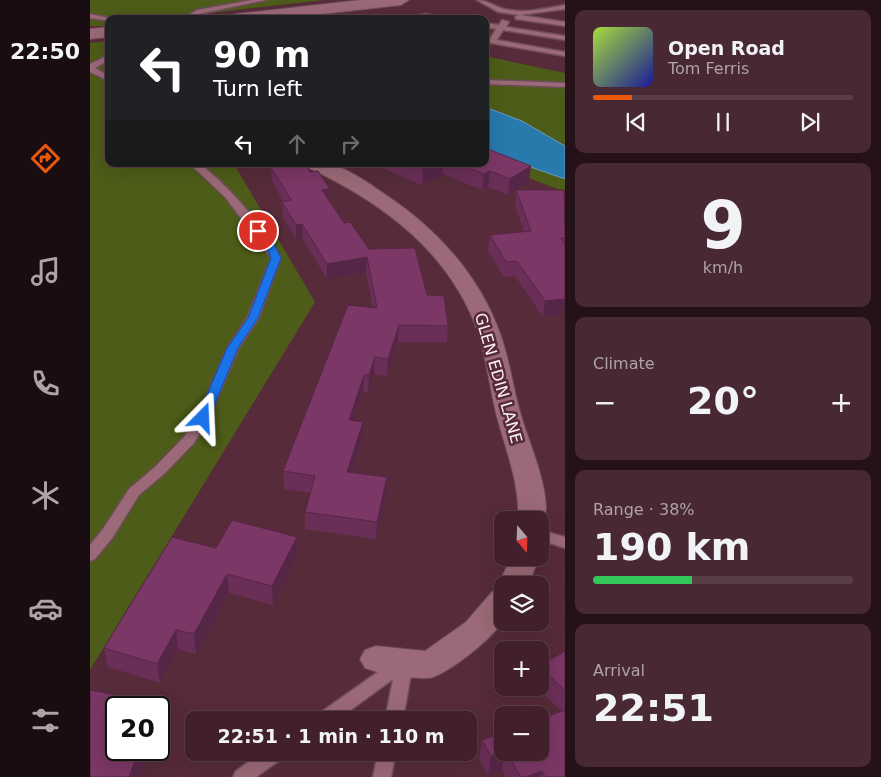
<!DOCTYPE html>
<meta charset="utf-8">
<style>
:root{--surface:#41202b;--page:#482833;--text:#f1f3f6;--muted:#aea3a9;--line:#5a3e47;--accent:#ea580c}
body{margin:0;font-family:"DejaVu Sans",sans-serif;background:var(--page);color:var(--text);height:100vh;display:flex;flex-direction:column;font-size:19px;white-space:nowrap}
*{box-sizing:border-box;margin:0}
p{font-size:16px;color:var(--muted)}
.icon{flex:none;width:28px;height:28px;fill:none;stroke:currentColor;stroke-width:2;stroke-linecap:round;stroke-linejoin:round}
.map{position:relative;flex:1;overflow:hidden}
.drawer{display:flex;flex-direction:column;gap:10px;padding:10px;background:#241218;width:316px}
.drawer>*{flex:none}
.hud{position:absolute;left:15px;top:15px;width:384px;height:152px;border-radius:10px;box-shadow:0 5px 20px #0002,0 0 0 1px var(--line);background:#202124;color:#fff;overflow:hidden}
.needle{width:32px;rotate:161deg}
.tools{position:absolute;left:404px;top:511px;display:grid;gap:10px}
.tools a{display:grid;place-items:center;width:55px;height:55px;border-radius:10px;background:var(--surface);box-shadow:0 5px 20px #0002,0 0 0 1px var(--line);font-size:25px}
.speed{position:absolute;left:15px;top:696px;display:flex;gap:10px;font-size:25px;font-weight:700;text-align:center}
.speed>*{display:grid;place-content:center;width:65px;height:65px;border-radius:50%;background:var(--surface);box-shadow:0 5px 20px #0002,0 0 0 1px var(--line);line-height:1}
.speed .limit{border:2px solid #111;border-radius:8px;background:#fff;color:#111}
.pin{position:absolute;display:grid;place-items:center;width:42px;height:42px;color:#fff;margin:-21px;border:2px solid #fff;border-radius:50%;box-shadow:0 1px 5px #0007}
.me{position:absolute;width:55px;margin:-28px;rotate:21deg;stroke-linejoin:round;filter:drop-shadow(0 0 4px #0008)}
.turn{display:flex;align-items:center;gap:18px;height:105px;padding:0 25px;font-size:22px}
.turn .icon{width:65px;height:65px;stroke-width:2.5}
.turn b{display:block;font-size:35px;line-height:42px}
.lanes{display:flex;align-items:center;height:48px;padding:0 25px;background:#0003;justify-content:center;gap:25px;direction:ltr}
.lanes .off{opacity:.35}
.big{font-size:38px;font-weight:700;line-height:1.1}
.drawer .tile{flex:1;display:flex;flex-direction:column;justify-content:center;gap:8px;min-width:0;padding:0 18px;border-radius:10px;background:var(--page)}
.drawer .dial{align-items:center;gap:0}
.dial b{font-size:65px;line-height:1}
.song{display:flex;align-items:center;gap:15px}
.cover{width:60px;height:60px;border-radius:8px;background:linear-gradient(135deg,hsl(80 70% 55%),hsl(240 70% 35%))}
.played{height:5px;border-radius:2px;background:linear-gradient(90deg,var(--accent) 15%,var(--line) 15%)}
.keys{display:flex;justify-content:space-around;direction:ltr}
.heat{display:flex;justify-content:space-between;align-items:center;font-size:28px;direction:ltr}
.charge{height:8px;border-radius:4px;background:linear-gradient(90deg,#34c759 38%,var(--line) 0)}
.trip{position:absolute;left:95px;top:711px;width:292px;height:50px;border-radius:10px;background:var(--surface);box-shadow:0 5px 20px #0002,0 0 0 1px var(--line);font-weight:700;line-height:50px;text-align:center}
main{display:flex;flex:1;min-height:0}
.tabs{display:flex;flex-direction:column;width:90px;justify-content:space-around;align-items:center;background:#1a0d11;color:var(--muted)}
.tabs .icon{width:35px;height:35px}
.tabs .on{color:var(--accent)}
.tabs b{font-size:22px;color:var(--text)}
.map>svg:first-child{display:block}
.green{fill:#4d5c18}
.water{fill:#2879ac;stroke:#689dc1}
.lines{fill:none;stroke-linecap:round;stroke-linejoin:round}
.service-casing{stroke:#6d4c57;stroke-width:3}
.minor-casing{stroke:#6d4c57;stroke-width:2}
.tertiary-casing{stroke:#6d4c57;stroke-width:2}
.service{fill:#9b6977;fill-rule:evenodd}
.minor{fill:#9b6977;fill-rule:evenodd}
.tertiary{fill:#9b6977;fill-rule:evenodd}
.wall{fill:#6a2f57}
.shaded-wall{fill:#562647}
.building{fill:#7b3765;stroke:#562647}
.route{fill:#1a73e8;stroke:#114b97}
.labels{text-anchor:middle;stroke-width:5;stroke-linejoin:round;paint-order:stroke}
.street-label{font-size:16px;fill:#fcf0f3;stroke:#572b39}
</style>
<main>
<nav class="tabs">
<b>22:50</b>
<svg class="icon on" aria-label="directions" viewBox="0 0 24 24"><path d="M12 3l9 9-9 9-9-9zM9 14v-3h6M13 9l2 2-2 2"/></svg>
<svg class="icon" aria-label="music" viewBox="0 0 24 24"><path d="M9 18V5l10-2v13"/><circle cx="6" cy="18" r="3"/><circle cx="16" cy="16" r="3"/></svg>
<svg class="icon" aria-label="phone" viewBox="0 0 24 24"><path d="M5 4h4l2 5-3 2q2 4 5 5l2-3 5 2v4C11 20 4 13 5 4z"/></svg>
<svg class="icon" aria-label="climate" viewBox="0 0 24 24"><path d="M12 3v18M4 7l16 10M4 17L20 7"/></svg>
<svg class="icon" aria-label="car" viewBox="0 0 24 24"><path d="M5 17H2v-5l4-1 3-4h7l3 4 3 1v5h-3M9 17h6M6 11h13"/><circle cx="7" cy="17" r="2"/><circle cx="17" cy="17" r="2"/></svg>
<svg class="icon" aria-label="filters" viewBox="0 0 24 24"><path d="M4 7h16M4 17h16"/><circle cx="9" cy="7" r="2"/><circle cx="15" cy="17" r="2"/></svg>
</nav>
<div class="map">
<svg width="475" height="777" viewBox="0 0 475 777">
<rect width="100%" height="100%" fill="#572b39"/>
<!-- green -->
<path class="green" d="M0 0H234L112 14 114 19H19V31L16 26H0Z
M19 41V164H144L225 302 0 670V43Z
M395 56 475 73V192L395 161Z"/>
<!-- water -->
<path class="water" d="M395 107 432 121 475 146V179L395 151Z"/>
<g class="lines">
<!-- service casing -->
<g class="service-casing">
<path id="service" d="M162 0H176L109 14V19H102L100 14 107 10Z
M387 0C399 0 407 9 420 10 438 13 457 8 475 5V9L430 15 475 22V26L426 19 425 17 429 15 408 12Z
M0 14 25 19H19V21L0 18Z
M336 14 359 19H311Z
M412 20 419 22 416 27 475 36V40L413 30 407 40 475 52V56L395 42V38L400 39 406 29 395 27V23L409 25Z
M19 55V60L5 68 19 76V81L0 72V64Z
M395 80 475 83V87L395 84Z
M100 164H110C138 185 174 227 191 258L169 318 149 348 119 418 104 443 75 473 49 495 23 537 5 559 0 561V545L13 529 39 489 65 467 94 437 107 418 137 348 157 318 181 258 135 197Z
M450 530 475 537V548L450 540Z
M315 655 321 657 323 662 313 720H295L303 679 247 720H224L227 715 309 657Z
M172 752H196L193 758 166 777H143L146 771Z
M288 752H306L301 777H283Z"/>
</g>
<!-- minor casing -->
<g class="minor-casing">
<path id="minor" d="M216 164C223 164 232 162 239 164 258 168 280 184 296 195 348 230 390 276 411 336 421 365 424 396 434 425 442 450 465 503 452 527L450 520H428C430 484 416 451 407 417 400 390 397 362 389 335 361 253 295 204 219 168Z
M421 558H449L438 585H412C412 596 415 609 412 620 409 634 354 677 339 678 322 679 291 674 275 668L270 659 275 650 286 646 335 651 376 622 402 592 411 589 408 585Z"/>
</g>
<!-- tertiary casing -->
<g class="tertiary-casing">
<path id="tertiary" d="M271 0H319L311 5 188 19H137L145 14Z
M19 27V37L0 39V29Z"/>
</g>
<!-- service -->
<use href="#service" class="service"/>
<!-- minor -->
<use href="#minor" class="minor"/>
<!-- tertiary -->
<use href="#tertiary" class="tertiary"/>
</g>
<!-- wall -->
<path class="wall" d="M283 164H395L441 166 439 182 418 195 398 187 392 190 353 174 332 185Z
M181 167 240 201 254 223 279 249 337 295 358 326 357 342H308L297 376 284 374 278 392H273L264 421 272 439 262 473 296 495 286 539 215 529V512L221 493 194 489 193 471 283 308 276 272 237 279 213 239 206 240 193 217 192 202 193 201 182 181Z
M426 190 475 191V314L453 317 425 276 414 277 398 251 400 235 434 232 425 205Z
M126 548 207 556 183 605 139 593 106 654 88 649 70 683 18 667 14 648Z
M475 651V777H416L412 769 398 775 389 759 392 740 412 752H450L471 711 448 688H450V666Z"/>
<!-- shaded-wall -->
<path class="shaded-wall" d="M342 164H353V174L332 185 333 169Z
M441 166 439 182 418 195 420 179Z
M400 171 398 187 392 190 394 174Z
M240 189V204L232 190Z
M212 224 213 239 206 240V225Z
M277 257 276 272 237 279V264Z
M475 299V314L453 317 455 301Z
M309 325 308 342 297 376 298 359Z
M285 357 284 374 278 392 279 375Z
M274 375 273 392 259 437V420Z
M273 422 272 439 257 489V472Z
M297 477 296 495 286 539 287 522Z
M207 537V556L183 605 182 586Z
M137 574 139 593 106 654 104 634Z
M86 630 88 649 70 683 67 664Z
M55 700 57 708H52Z
M49 750H54L56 760 50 777H39Z
M412 751V752H415L412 769 398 775 401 756Z
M452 771 450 777H436Z"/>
<!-- building -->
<path class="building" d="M395 148 441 166 420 179 400 171 394 174 369 164H395Z
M201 164H215L220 172 228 171 240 189 232 190 254 223 260 222 279 249 325 248 337 295 354 296 358 326 309 325 298 359 285 357 279 375H274L259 420 273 422 257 472 297 477 287 522 215 512 225 476 193 471 258 305 287 308 277 257 237 264 212 224 206 225 192 202 201 200 181 167Z
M321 164H342L333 169Z
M426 190H474L475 238H471L475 244V299L455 301 427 261 416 262 400 235 441 231Z
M142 520 207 537 182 586 137 574 104 634 86 630 67 664 14 648 82 537 126 548Z
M475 651V691L450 666Z
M0 690 55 700 52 708H26V750H49L39 777H0Z
M475 710V777H455L452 771 436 777H431L416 752H450V719Z
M412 733V751L401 756 392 740Z"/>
<!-- route -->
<path class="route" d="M164 229H171L184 244 191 258 168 318 148 348 119 418 113 422 109 421 107 418 137 348 158 318 181 258 175 245 163 231Z"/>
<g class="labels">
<!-- street labels -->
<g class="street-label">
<text transform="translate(409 378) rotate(74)" y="6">GLEN EDIN LANE</text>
</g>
</g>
</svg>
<div class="tools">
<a><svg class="needle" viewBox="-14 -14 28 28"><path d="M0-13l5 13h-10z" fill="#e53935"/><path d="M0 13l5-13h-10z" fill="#aea3a9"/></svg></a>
<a><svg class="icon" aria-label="layers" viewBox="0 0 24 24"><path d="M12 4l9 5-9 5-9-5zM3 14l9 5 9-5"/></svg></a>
<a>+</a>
<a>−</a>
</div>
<div class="speed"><div class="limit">20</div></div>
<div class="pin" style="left:168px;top:231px;background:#d93025"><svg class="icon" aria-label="arrive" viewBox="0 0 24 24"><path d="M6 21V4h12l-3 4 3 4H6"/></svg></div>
<svg class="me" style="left:113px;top:418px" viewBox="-20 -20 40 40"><path d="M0-17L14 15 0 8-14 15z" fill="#1a73e8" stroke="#fff" stroke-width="4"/></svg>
<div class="trip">22:51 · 1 min · 110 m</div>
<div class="hud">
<div class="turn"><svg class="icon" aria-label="left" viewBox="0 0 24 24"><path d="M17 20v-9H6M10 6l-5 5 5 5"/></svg><div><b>90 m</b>Turn left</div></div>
<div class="lanes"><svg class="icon" aria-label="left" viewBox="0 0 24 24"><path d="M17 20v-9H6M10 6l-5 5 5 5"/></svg><svg class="icon off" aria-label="ahead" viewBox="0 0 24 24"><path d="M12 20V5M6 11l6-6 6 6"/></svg><svg class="icon off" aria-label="right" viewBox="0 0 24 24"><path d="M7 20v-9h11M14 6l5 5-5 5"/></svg></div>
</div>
</div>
<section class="drawer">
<div class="tile">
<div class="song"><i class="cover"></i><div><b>Open Road</b><p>Tom Ferris</p></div></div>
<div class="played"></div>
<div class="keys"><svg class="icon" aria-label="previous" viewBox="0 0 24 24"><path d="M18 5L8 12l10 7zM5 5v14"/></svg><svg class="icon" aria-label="pause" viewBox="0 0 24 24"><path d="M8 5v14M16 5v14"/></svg><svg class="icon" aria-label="next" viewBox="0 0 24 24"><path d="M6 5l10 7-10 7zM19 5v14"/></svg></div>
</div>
<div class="tile dial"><b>9</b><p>km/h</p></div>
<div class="tile"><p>Climate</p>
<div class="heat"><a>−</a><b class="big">20°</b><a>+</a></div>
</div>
<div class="tile"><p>Range · 38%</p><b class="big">190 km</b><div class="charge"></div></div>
<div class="tile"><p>Arrival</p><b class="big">22:51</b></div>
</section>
</main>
